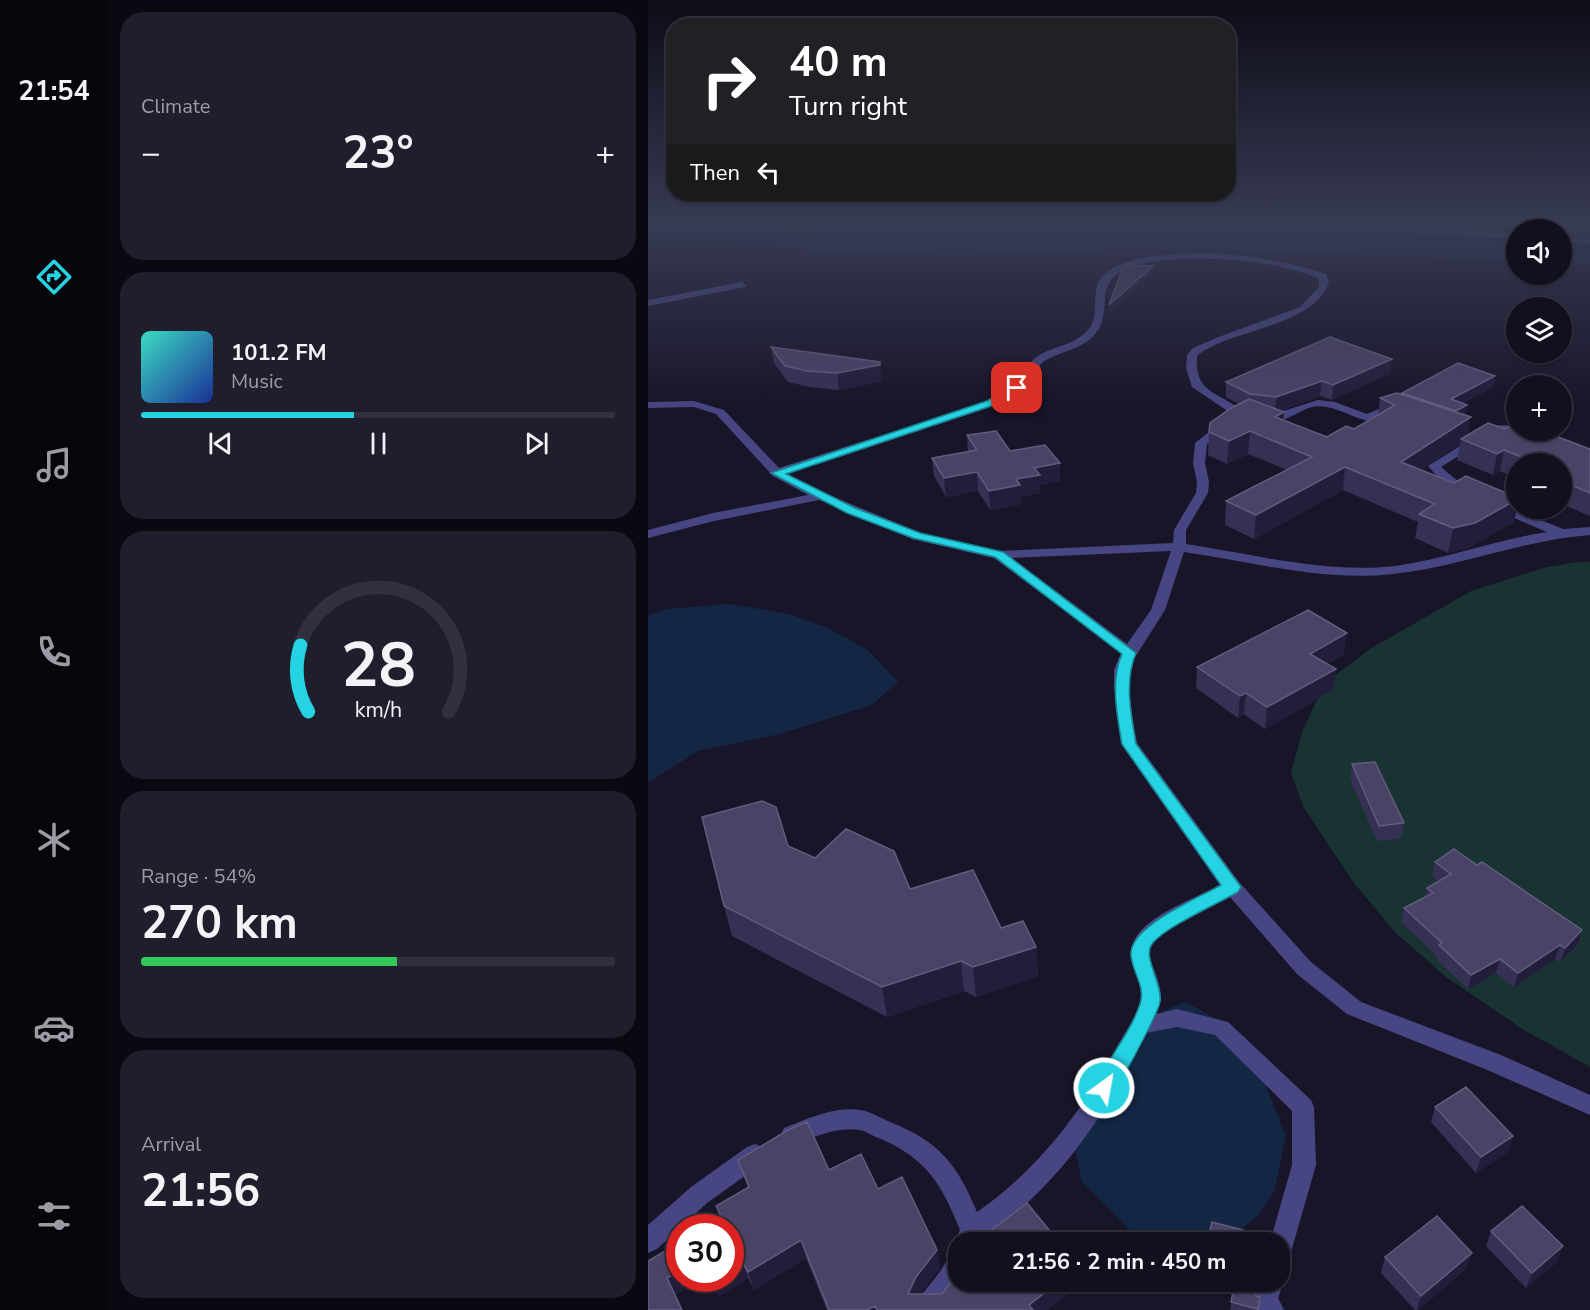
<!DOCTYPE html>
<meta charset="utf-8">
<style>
:root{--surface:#12101f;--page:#1f1e2c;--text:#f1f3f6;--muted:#9c9da4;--line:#31303d;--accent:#25d3e3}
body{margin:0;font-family:"Nunito Sans",sans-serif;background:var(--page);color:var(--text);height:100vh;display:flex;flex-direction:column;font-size:22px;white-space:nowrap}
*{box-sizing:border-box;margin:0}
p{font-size:20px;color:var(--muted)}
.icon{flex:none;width:33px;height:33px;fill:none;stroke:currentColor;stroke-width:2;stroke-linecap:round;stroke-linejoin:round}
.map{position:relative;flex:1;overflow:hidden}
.sheet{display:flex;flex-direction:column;gap:12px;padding:12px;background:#0a0911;width:540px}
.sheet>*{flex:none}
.hud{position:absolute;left:18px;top:18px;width:570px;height:183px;border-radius:24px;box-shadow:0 2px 4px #0004,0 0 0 2px var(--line);background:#202124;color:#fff;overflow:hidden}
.tools{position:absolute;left:858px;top:219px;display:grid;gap:12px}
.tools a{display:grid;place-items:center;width:66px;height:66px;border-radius:50%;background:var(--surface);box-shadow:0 2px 4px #0004,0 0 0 2px var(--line);font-size:30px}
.speed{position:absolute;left:18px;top:1214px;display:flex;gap:12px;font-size:30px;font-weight:700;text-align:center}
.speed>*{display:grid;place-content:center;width:78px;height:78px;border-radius:50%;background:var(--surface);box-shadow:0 2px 4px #0004,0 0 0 2px var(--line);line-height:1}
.speed .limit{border:9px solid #d22;background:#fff;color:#111}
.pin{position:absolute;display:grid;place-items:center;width:51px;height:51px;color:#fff;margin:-26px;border-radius:12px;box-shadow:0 3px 9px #0006}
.me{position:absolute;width:66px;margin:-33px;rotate:32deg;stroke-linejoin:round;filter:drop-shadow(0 0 4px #0008)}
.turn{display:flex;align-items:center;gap:21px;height:126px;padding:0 24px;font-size:27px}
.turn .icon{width:78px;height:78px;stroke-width:2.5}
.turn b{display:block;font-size:42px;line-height:51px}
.then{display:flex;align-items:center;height:57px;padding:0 24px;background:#0003;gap:12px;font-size:22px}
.big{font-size:45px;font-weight:700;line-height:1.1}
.sheet .tile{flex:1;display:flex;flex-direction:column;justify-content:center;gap:9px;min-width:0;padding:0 21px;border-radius:24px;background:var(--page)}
.sheet .dial{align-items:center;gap:0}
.dial svg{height:156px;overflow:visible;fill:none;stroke:var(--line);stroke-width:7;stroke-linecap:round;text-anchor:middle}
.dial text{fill:var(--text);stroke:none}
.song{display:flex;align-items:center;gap:18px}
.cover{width:72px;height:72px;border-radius:9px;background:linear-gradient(135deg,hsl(170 70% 55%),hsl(230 70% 35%))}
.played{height:6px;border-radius:3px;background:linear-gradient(90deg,var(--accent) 45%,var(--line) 45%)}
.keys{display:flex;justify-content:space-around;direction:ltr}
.heat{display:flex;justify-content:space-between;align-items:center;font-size:33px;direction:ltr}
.charge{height:9px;border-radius:4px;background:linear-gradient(90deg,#34c759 54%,var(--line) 0)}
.trip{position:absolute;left:300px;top:1232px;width:342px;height:60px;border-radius:24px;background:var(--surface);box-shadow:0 2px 4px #0004,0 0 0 2px var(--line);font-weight:700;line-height:60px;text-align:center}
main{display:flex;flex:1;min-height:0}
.menu{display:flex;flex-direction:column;width:108px;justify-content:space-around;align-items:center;background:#07060c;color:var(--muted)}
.menu .icon{width:42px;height:42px}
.menu .on{color:var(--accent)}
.menu b{font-size:27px;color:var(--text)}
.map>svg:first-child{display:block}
.green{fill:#183331}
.water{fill:#132644}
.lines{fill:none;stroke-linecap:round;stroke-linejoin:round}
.minor{fill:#474682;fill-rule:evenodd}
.wall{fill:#373055}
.shaded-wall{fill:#231d3c}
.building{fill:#494366;stroke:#625c7e;stroke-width:1.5}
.route{fill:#25d3e3;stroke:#188994;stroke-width:1.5}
</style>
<main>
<nav class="menu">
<b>21:54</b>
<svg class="icon on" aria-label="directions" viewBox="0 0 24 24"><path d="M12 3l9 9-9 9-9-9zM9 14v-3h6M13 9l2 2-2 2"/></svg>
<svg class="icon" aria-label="music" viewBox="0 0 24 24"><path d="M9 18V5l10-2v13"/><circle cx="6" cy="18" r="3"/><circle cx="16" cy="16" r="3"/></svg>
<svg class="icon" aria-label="phone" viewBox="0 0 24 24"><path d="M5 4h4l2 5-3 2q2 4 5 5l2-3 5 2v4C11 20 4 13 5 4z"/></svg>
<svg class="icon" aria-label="climate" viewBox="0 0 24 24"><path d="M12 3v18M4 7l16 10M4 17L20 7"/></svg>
<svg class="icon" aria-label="car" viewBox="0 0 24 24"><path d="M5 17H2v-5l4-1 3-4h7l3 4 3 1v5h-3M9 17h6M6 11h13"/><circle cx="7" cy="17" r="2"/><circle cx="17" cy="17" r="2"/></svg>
<svg class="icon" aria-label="filters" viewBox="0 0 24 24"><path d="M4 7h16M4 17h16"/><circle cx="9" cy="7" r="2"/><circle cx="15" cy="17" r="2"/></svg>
</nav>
<section class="sheet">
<div class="tile"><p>Climate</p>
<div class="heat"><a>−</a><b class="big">23°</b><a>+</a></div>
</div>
<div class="tile">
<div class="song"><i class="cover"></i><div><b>101.2 FM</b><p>Music</p></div></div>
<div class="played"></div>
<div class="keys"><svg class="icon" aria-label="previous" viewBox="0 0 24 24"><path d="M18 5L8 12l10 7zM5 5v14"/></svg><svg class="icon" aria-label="pause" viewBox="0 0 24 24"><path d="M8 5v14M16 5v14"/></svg><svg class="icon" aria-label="next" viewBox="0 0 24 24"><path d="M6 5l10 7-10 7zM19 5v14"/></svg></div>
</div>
<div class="tile dial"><svg viewBox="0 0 100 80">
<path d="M14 69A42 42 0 1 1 86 69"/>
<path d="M14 69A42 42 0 0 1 10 35" stroke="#25d3e3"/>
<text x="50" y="56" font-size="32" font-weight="700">28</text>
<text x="50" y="72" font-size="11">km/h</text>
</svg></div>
<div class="tile"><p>Range · 54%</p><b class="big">270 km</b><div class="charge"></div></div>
<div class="tile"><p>Arrival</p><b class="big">21:56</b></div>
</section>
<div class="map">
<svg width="942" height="1310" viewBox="0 0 942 1310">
<rect width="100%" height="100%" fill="#181529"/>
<!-- green -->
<path class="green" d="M929 562H942V1067L876 1030 798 977 747 932 706 883 683 849 655 806 643 773 654 732 677 683 722 649 823 591 895 568Z"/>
<!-- water -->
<path class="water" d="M0 221H77L149 233 206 238 282 239 497 233 832 240 868 243V260L561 249H477L304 255 183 252 0 232Z
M914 247 942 249V264L914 262Z
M81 604 141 614 180 628 220 650 250 682 224 705 132 734 50 751 0 783V616L19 609Z
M537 1002 569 1019 610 1066 638 1136 626 1192 610 1216 591 1231 568 1242H490L485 1233 434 1182 427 1148 459 1094 489 1054 507 1023 515 1011Z"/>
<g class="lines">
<!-- minor -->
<path class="minor" d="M162 221H170L169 225 196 229 619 222 868 234V238L619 226 196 233 162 229Z
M914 237 942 240V244L914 241Z
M564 253C603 256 641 261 678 274L681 282C669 320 602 329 569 344 562 348 555 350 549 356 546 396 574 391 597 414L586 425 559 444 557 463 561 482 560 493 538 530V544C606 554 677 574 747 566 798 559 847 540 899 532L845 509 843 506 845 503 849 502 915 529 942 527V535C874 540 812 567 745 574 675 582 605 562 536 552L517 610 484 662 481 687 484 717 489 743 591 882 663 962 713 1002 853 1055 942 1095V1115L837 1069 699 1014 649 974 582 897C565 905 510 931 503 946 500 953 503 962 506 969 512 986 516 997 508 1014L529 1009 580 1022 663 1100 666 1107 668 1165 641 1259 632 1262V1242H622L644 1165V1111L567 1035 529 1027 498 1033C468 1096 429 1158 377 1205 363 1217 347 1227 333 1238L331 1242H310V1251L307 1242 312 1230C294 1185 279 1159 233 1139 226 1137 218 1131 211 1130 189 1126 164 1138 144 1145L136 1142 133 1135 136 1128C159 1119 187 1106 212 1110 222 1111 233 1118 242 1122 292 1142 309 1164 329 1212 391 1169 436 1109 471 1043 478 1031 488 1017 492 1003 498 977 471 958 491 933 507 912 548 898 572 885L473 744 466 687V670L473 653 346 558 264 539 171 500 66 521 0 538V530L65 513 160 495 125 476 68 414 46 407 0 408V402L46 401 76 410 131 468 323 407C341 400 363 392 375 377 380 371 381 363 387 358 403 346 426 346 440 330 451 318 445 300 449 286 460 252 535 254 564 253ZM530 259C578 258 626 261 671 278V287L652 307 568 338 545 348 539 355 538 368 544 387 584 414 547 443 545 463 549 482 548 493 526 530 525 543 351 551 273 533 176 493 139 474 331 411C349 405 370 397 382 381 388 375 389 367 395 362 411 351 435 350 448 333 456 323 456 311 457 298 459 263 503 262 530 259ZM523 551 503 610 479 644 364 558Z
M94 282 98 285 97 287 0 306V300Z
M670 400 687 402 719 414 740 405 753 409 720 421C702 417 683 403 664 407 649 411 626 431 610 419Z
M858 425 884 435 878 438 850 431 793 467 806 478 826 490 828 493 826 496C810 499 790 478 780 466L844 426Z
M107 1144 115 1147 119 1155 115 1163 59 1203 9 1249 0 1253V1225L43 1187 99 1147Z
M310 1253V1281H317L295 1310H265C273 1290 292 1277 301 1256Z
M632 1272 636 1281 630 1298 636 1310H608L604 1300 610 1281H632Z"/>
</g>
<!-- wall -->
<path class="wall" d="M140 221H160V224L141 225Z
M171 221H450L440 223 196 227 172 223Z
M123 347 234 381 191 390 162 387 140 382 126 363Z
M744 359 742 373 684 400 672 396 632 411 636 412 635 420 679 437 706 429 730 415 732 398 754 394V393L845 387 815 403 817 416 820 435 857 429 909 432 908 436 942 449V516L914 504V464H868V481L866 477 852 471 845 475 809 460 812 444 773 470 866 522 822 547 800 553 767 538 770 522 695 490 606 539 577 525 578 501 639 470 600 454 579 464 560 455 561 432 591 404 578 397V382Z
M319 435 362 451 412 481 392 485V493L373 497V504L342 510 330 491 298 497 286 476 284 458 320 452Z
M696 654 679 664 688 669 685 690 617 729 596 714 590 718 548 688 549 667Z
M704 764 756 823 753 838 729 841 702 779Z
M140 846 167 858 262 889 353 928 388 947 390 976 328 997 316 991 239 1017 84 936 76 906Z
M787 862 829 865 934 930 930 944 912 962 907 959 866 988 848 973 820 989 788 959V955L753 922 756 908 777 897 779 888 790 881 784 876Z
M787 1107 865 1136 860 1152 828 1173 783 1122Z
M90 1160 181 1170 230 1189 292 1268 271 1294H294L310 1281H431L432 1283 399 1310H179L158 1258 106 1290 100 1278 71 1297 62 1278H82L72 1217 68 1206 100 1188Z
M843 1231 909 1262 878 1288 838 1246Z
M737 1257 819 1268 770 1310H767L733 1273Z
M570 1281H608L605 1289 608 1296 612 1297 610 1310H582L587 1285Z"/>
<!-- shaded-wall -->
<path class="shaded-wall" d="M505 266V273L461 313V305Z
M744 359 742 373 684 400 685 385Z
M232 362 234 381 191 390 189 373Z
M847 376 845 387 803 409V399Z
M674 381 672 396 627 413 628 397Z
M819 405 817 417 806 423 808 411Z
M636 412 634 434 627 417Z
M823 417 819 440 813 439 812 444 749 486 753 462Z
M602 431 600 454 579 464 581 441Z
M856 450 852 471 845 475 849 454Z
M412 463V481L392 485V493L373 497V504L342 510 341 491 368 479 386 468Z
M697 467 695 490 606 539 608 515Z
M329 472 330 491 298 497 296 478Z
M868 500 869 508 866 522 822 547 800 553 805 528Z
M699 633 696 654 660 674 662 654Z
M688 669 685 690 617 729 619 707Z
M598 693 596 714 590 718 592 696Z
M934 930 930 944 912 962 917 948Z
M912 945 907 959 866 988 870 973Z
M388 947 390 976 328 997 325 967Z
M852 959 848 973 820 989 823 975Z
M313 961 316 991 239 1017 234 987Z
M865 1136 860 1152 828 1173 833 1157Z
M153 1240 158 1258 106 1290 100 1272Z
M915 1246 909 1262 878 1288 884 1273Z
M289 1250 292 1268 271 1295 260 1294 268 1277Z
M824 1253 819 1268 770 1310H769L773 1296Z
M94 1261 100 1278 71 1297 65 1279 67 1278H82V1268Z
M32 1271V1278H55L26 1296 19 1278Z
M412 1281H431L432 1283 399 1310H382L381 1305Z
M605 1281H608L602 1299 604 1284Z
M227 1306 228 1310H219Z"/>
<!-- building -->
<path class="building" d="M476 265 505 266 461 305Z
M682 337 744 359 685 385 674 381 628 397 602 394 578 382Z
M123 347 232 362V365L189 373 159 371 137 366Z
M810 363 847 376 803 399 819 405 808 411 754 393Z
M749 393 823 417 753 462 806 483 818 476 868 497V500L827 523 805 528 771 514 787 504 697 467 608 515 578 501 664 457 602 431 581 441 561 432 562 423 583 408 601 399 636 412 627 417 679 437 698 426 706 429 747 405 732 398Z
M840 423 857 429 868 423V430H903L909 432 905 435 942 449V493L914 481V464H875L871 456 856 450 849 454 813 439Z
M348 431 362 451 397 445 412 463 386 468 392 475 368 479 372 485 341 491 329 472 296 478 284 458 329 450 319 435Z
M660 610 699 633 662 654 688 669 619 707 598 693 592 696 549 667Z
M727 762 756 823 731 826 704 764Z
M114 801 128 807 140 846 167 858 198 829 246 851 262 889 325 870 353 928 375 921 388 947 325 967 313 961 234 987 76 906 54 817Z
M806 849 829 865 834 862 934 930 917 948 912 945 870 973 852 959 823 975 791 945 794 943 756 908 785 893 779 888 803 874 787 862Z
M818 1087 865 1136 833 1157 787 1107Z
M159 1122 181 1170 213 1154 230 1189 254 1177 289 1250 268 1277 260 1294H294L310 1272V1281H412L381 1305 385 1310H229L227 1306 219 1310H181L153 1240 100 1272 94 1261 82 1268V1227H55L73 1216 68 1206 101 1187 90 1160 140 1130Z
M379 1203 411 1242H336L344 1236 341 1232Z
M874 1206 915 1246 884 1273 843 1231Z
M789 1216 824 1253 773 1296 737 1257Z
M564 1222 622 1237 621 1242H559Z
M32 1242V1271L19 1278 34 1310H0V1261Z
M587 1281H605L604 1284 608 1296 612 1297 610 1309 583 1302Z"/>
<!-- sky -->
<linearGradient id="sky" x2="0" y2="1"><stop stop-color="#0d0c17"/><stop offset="0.55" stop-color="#373b54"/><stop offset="1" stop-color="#373b54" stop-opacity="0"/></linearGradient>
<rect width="942" height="405" fill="url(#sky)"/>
<!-- route -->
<path class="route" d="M365 386 374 388 346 405 138 474 207 508 272 533 355 552 488 653C476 681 483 714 488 744L593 887 590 892C569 904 517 927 504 944 494 957 515 984 512 1002 510 1013 470 1090 462 1095 457 1098 453 1096 449 1094L446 1088C459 1060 482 1034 492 1004 498 986 484 972 483 955 481 926 551 898 573 885L474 744C469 715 462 681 474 654L347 557 265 538 199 513 123 473 339 401Z"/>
</svg>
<div class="tools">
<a><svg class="icon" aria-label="sound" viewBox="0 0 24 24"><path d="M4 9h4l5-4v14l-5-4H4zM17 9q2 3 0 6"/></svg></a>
<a><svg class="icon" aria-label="layers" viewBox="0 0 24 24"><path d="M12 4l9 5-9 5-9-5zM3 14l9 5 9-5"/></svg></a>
<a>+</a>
<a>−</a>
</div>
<div class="speed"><div class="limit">30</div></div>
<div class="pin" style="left:369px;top:388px;background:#d93025"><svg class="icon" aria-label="arrive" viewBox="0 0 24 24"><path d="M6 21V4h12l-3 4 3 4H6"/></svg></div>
<svg class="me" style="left:456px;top:1088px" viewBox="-20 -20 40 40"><circle r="17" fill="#25d3e3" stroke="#fff" stroke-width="3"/><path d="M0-11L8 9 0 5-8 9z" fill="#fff"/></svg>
<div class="trip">21:56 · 2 min · 450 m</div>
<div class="hud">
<div class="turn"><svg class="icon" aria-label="right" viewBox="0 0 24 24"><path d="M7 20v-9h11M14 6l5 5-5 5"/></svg><div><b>40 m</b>Turn right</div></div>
<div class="then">Then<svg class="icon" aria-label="left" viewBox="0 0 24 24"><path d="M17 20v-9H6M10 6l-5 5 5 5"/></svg></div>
</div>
</div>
</main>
